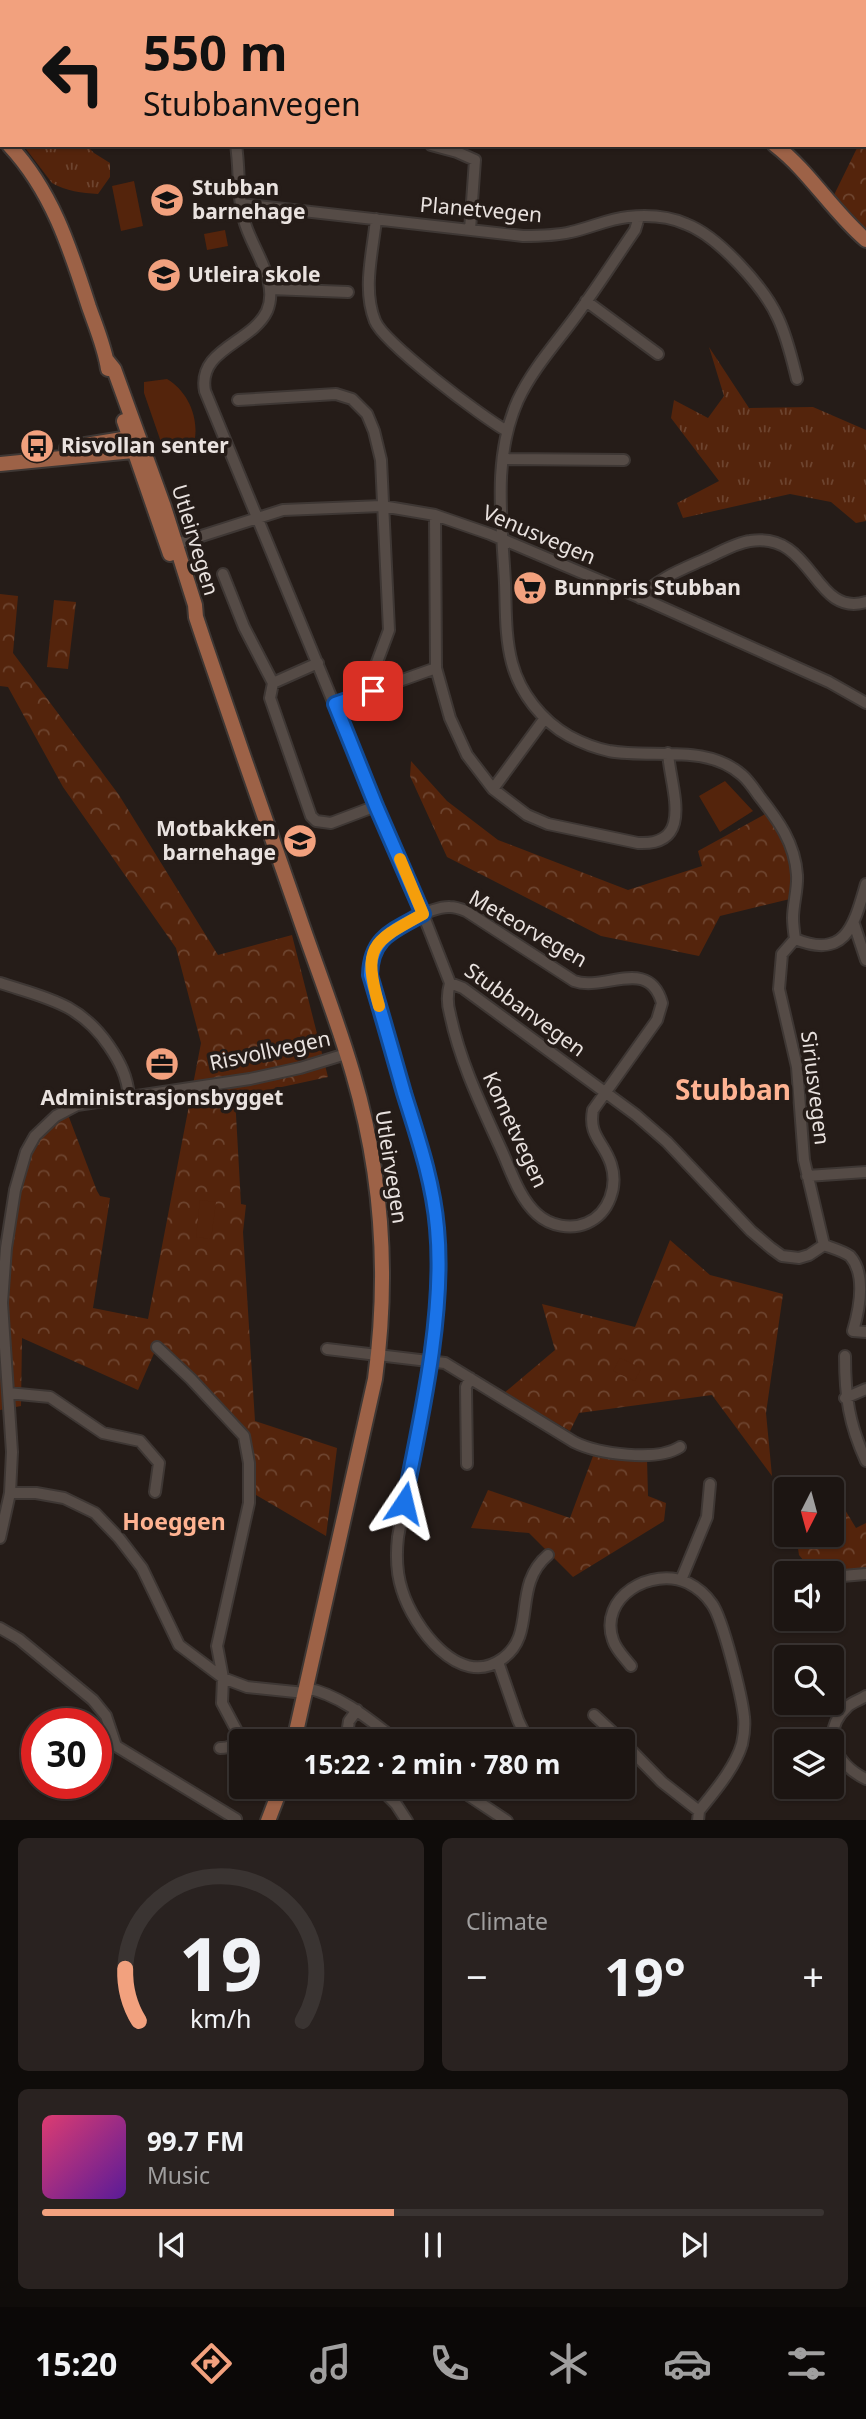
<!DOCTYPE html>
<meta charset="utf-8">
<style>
:root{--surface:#1c1512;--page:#292220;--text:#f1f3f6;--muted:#a09f9f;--line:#3a3432;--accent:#f2a17e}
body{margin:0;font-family:"Noto Sans",sans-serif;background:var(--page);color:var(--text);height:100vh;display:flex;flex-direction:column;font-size:26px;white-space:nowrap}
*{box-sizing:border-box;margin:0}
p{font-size:23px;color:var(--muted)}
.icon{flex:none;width:38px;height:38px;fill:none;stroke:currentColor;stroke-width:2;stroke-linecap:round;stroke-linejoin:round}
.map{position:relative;height:1820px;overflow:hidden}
.panel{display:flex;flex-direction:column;gap:18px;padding:18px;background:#0f0c0a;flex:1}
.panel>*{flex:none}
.hud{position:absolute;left:0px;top:0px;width:866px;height:147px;box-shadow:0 2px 5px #0004,0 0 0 2px var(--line);background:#f2a17e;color:#111;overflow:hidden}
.needle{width:46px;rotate:186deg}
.fabs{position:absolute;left:774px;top:1477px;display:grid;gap:14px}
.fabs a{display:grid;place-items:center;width:70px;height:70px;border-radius:7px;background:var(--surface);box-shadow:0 2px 5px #0004,0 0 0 2px var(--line);font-size:35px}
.speed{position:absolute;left:21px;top:1708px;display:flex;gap:14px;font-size:35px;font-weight:700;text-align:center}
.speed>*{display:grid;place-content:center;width:91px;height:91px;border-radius:50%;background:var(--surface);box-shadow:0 2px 5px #0004,0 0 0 2px var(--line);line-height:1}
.speed .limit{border:10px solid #d22;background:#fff;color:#111}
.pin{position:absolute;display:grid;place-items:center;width:60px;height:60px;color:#fff;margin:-30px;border-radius:14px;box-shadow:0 4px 10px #0006}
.me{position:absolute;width:77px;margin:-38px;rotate:10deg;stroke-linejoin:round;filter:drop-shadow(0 0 5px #0008)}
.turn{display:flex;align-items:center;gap:24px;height:147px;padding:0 28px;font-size:32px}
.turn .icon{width:91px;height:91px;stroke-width:2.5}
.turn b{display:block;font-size:49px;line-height:60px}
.big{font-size:52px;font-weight:700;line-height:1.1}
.panel .widget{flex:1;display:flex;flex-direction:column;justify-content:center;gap:10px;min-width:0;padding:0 24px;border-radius:10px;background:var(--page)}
.panel .dial{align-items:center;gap:0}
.dial svg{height:182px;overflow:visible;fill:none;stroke:var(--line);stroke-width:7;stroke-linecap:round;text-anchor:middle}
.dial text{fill:var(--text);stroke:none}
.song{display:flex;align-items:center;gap:21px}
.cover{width:84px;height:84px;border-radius:10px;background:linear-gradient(135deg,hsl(340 70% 55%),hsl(270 70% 35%))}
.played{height:7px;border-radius:4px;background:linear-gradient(90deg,var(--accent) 45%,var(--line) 45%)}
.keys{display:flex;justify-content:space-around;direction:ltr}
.heat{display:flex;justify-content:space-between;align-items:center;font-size:38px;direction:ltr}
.panel .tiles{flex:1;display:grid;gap:18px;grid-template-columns:1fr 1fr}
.widget:last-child{grid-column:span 2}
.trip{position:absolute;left:229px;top:1729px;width:406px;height:70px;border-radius:7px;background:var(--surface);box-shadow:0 2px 5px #0004,0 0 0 2px var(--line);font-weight:700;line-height:70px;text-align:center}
.menu{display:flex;height:112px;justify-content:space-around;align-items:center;background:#0b0807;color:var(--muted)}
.menu .icon{width:49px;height:49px}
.menu .current{color:var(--accent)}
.menu b{font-size:32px;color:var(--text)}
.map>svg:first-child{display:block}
.grass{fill:url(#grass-tufts)}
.forest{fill:url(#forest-crowns)}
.garden{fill:#54240c}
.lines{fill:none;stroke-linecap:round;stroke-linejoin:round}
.minor-casing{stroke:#3e3734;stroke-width:14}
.major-casing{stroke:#3e3734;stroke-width:18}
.minor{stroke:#554b46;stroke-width:10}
.major{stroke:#9d6247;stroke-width:14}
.route-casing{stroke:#114b97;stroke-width:18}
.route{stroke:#1a73e8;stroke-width:12}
.slow{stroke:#f59e0b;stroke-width:12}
.labels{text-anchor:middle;stroke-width:7;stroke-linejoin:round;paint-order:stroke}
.poi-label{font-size:21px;font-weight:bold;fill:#e9e2df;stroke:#251c18;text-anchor:start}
.street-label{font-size:21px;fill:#e9e2df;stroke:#251c18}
.neighbourhood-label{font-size:23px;font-weight:bold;fill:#ffb392;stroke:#251c18}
.district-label{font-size:28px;font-weight:bold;fill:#ffb392;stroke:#251c18}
</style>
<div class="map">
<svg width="866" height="1821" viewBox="0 0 866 1821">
<defs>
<pattern id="grass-tufts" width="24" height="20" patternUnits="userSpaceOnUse" patternTransform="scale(1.75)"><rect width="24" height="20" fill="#54240c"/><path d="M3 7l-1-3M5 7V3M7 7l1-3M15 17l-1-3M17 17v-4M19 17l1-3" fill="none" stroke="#6d442f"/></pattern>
<pattern id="forest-crowns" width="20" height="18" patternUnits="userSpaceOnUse" patternTransform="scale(1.75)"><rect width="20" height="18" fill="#54240c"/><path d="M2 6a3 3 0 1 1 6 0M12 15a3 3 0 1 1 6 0" fill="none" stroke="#6d442f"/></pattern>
</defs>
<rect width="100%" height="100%" fill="#251c18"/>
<!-- grass -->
<path class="grass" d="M23 145H86L94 153 110 163V177L98 194C82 193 66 191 52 183Z
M709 347 749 408 813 407 866 430V521L856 523 831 502 790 494 683 518 677 503 719 481 671 418 674 400 708 418 724 396Z"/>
<!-- forest -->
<path class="forest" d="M866 134V233L833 197 857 148 859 145H864Z
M0 594 18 596 13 653 119 795 218 955 292 935 328 1077 235 1097 241 1204 246 1205 243 1232 255 1421 337 1448 326 1536 256 1495 247 1430 159 1342 138 1390 22 1338 21 1406 0 1410C0 1348 0 1179 30 1135 39 1125 56 1119 67 1112L97 1191 100 1196 110 1198 93 1308 148 1319 201 1043 176 948 63 787 8 687 0 686Z
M54 600 76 602 68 669 47 667Z
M411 761 447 801 498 840 628 890 702 866 698 851 769 812 784 841 794 875 790 899 720 916 699 956 601 936 447 857 410 776Z
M670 1240 710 1275 783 1294 766 1413 772 1476 712 1395 579 1413 570 1431 504 1393 555 1350 542 1304 635 1327Z
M593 1456 647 1459 648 1496 666 1503 664 1521 573 1577 529 1533 471 1528 488 1490 570 1518Z
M836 1495 856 1528 866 1523V1573L813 1572 799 1555 796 1535H831V1497Z"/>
<!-- garden -->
<path class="garden" d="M134 181 143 226 121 231 112 186Z
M225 230 228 246 207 250 204 234Z
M167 379C188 391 200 419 194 443L170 448 162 445 144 393V382Z
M725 781 753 811 720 832 699 796Z
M200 1200 216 1202 211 1239 196 1237Z
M620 1358 641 1368 635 1381 613 1371Z"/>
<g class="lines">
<!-- minor casing -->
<g class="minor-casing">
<path id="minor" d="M174 2V0
M256 2 257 0
M496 2V0
M236 145C240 170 237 196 244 220 251 248 280 281 267 311 252 343 197 349 205 391L376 806 423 914 450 983 463 988 636 1115 667 1142 751 1231 771 1248 782 1256 799 1258 809 1255 824 1245
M431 145 457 152 475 160 470 230
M241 204 523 236C539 236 555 236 571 232 590 228 608 219 628 217 647 215 668 216 686 224 718 236 764 287 778 318 787 337 792 359 797 379
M639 217 635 230C617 256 600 283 581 309 560 339 534 366 518 400 492 458 502 522 505 583 506 609 505 637 512 663 520 693 542 721 569 736 582 743 595 748 609 751 652 759 706 743 742 775 749 781 754 789 759 796 778 820 795 843 797 875 798 889 793 904 793 918 793 925 794 932 795 939 846 960 854 925 866 884
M376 219C373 251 362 289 375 321 384 343 483 418 507 431
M270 289 348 292
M586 301 658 354
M238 400 336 394 352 399 367 414 374 431 381 460 389 630 373 673 371 680 373 691
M503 459 624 460
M435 515 436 668 450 718 467 755 493 789 527 815 548 824 638 843C696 846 670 787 668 753
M170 546 283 510 382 506 435 515 490 534 646 600 829 682 866 703
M223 574 244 627 273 683
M640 598C656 579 683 569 705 559 719 553 735 543 750 541 814 531 813 618 866 602
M318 663 273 683 270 698 311 816 316 821 331 823 376 806
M335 704 436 668
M493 789 545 718
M854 924 866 960
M795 939 782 954 779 989 797 1067 804 1160 824 1245
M0 983C46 998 80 1003 109 1046 120 1062 127 1076 129 1096
M450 983C447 994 447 1004 450 1014 460 1062 481 1105 501 1149 511 1171 519 1198 537 1214 550 1226 571 1230 587 1223 610 1213 618 1185 611 1164 604 1142 588 1136 593 1110L657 1020 662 1003C649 956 604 992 574 981L466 911C461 909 455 907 450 907 432 906 388 930 378 944 371 953 370 964 370 975L428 1172 436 1210 439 1247 438 1298 423 1401 398 1537C396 1555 396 1572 402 1590 413 1626 459 1690 502 1659 538 1634 511 1586 548 1555
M807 1176 866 1172
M824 1245C832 1248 843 1251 850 1256 866 1274 860 1307 853 1331L866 1332
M157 1347 191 1379 244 1436 249 1463V1503L217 1646 223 1678 222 1703 239 1735C235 1745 230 1748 220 1748
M327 1349 445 1363 574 1442C598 1454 657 1462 680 1447
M845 1356C845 1397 849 1424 866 1461
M8 1393 50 1397 103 1433 140 1441 159 1463 155 1492
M845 1398 866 1389
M467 1464 466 1387 470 1378
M10 1493H36L64 1498 95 1513 119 1538 142 1568 179 1645 223 1678 247 1687 305 1693
M0 1538 10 1493 12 1452 2 1303 6 1248 15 1190 26 1152 35 1136 56 1116 77 1105 250 1079 300 1068 346 1054
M805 1569 812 1573
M831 1577 866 1574
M681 1580 707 1517 710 1484
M0 1628 19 1639 93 1700 106 1716 116 1746 236 1819
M498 1662 518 1720 528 1741
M631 1666C625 1658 616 1650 613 1640 598 1597 652 1566 688 1583 698 1588 706 1595 712 1604 723 1619 742 1697 744 1717 745 1726 744 1735 742 1744 735 1768 714 1792 699 1811L698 1821
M306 1688C341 1695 370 1720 397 1741
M866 1696C860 1700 852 1702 847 1707 819 1733 837 1765 866 1779
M594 1715 622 1741
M346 1741 349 1721 357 1710
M623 1742 662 1782 699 1811
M379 1787 396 1804 407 1821
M456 1787 507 1821"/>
</g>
<!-- major casing -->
<g class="major-casing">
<path id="major" d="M642 0 643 2
M0 137 2 138
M9 145C52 191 70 248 89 307 96 327 105 348 108 369
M775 145C810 172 832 211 866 240
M106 359 114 369 164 507 195 605 196 617 204 641C235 732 266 822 298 913 316 966 337 1019 353 1074 382 1173 389 1276 375 1379L294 1741
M124 421 170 554
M67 448 129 438 137 441
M0 464 133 451 138 446
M268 1821 281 1787"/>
</g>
<!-- minor -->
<use href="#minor" class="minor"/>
<!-- major -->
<use href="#major" class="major"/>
</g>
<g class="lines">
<!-- route casing -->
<g class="route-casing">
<path id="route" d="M373 691 335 704 376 806 423 914C393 931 371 937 370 975 382 1015 393 1054 404 1093 418 1138 433 1181 437 1228 445 1313 421 1418 404 1503"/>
</g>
<!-- route -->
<use href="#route" class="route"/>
<!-- slow -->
<path class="slow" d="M379 1006C362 946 372 942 423 914L400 859"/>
</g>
<!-- icons -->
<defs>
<g id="school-disc" transform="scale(1.75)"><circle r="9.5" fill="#f2a17e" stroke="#251c18"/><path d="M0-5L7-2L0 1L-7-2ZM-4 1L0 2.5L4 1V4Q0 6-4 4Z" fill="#111"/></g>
<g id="bus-disc" transform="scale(1.75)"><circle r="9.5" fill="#f2a17e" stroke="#251c18"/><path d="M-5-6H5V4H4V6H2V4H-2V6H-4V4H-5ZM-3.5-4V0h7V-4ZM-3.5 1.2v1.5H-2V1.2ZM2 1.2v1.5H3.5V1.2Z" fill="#111"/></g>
<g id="supermarket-disc" transform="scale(1.75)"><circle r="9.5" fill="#f2a17e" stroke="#251c18"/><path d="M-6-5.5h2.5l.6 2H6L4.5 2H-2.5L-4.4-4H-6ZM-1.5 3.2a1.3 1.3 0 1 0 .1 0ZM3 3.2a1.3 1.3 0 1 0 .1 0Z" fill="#111"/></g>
<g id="office-disc" transform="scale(1.75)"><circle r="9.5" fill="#f2a17e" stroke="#251c18"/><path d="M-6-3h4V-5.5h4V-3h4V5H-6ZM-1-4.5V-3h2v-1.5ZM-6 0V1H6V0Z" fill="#111"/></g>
</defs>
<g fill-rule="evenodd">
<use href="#school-disc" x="167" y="200"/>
<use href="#school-disc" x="164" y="275"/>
<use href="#bus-disc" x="37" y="446"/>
<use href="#supermarket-disc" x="530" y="588"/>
<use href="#school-disc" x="300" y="841"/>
<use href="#office-disc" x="162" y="1064"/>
</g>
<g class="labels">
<!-- poi labels -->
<g class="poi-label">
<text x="192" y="195">Stubban<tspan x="192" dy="24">barnehage</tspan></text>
<text x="188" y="282">Utleira skole</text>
<text x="61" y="453">Risvollan senter</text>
<text x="554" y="595">Bunnpris Stubban</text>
<text x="276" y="836" text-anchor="end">Motbakken<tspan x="276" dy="24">barnehage</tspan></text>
<text x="162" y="1105" text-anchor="middle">Administrasjonsbygget</text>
</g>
<!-- street labels -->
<g class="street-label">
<text transform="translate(481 210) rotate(5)" y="7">Planetvegen</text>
<text transform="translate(539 535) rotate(23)" y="7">Venusvegen</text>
<text transform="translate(195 540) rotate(73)" y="7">Utleirvegen</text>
<text transform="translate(528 929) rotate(30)" y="7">Meteorvegen</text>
<text transform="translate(525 1010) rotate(36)" y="7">Stubbanvegen</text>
<text transform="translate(270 1051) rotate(-12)" y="7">Risvollvegen</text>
<text transform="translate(815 1088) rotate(83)" y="7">Siriusvegen</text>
<text transform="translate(515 1130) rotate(65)" y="7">Kometvegen</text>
<text transform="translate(391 1167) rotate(81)" y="7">Utleirvegen</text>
</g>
<!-- neighbourhood labels -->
<g class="neighbourhood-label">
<text x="174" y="1530">Hoeggen</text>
</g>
<!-- district labels -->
<g class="district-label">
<text x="733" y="1100">Stubban</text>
</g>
</g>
</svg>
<div class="fabs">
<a><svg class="needle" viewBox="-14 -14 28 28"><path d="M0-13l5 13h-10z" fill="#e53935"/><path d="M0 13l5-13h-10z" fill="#a09f9f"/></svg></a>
<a><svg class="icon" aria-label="sound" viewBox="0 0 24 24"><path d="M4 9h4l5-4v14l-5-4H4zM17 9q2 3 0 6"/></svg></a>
<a><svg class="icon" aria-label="search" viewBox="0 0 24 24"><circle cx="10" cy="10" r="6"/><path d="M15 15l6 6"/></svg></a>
<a><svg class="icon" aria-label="layers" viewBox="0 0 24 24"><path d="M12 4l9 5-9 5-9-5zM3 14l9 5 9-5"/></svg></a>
</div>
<div class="speed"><div class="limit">30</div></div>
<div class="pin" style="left:373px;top:691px;background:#d93025"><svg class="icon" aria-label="arrive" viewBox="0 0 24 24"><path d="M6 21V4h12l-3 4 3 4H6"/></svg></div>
<svg class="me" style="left:404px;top:1503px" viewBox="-20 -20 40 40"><path d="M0-17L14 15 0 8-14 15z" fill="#1a73e8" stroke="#fff" stroke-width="4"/></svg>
<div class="trip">15:22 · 2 min · 780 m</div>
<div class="hud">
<div class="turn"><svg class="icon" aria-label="left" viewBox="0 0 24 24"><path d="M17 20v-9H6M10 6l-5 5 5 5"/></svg><div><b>550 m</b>Stubbanvegen</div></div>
</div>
</div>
<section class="panel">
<div class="tiles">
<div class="widget dial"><svg viewBox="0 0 100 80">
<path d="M14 69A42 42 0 1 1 86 69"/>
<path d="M14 69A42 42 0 0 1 8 46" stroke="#f2a17e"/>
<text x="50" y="56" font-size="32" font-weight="700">19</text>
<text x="50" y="72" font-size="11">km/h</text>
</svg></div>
<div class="widget"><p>Climate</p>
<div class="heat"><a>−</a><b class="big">19°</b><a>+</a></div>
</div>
<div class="widget">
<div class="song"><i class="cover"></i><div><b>99.7 FM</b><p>Music</p></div></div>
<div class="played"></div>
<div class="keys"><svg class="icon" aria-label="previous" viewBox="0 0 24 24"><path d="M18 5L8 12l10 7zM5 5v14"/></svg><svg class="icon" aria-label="pause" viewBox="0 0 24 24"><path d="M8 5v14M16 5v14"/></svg><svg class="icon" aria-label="next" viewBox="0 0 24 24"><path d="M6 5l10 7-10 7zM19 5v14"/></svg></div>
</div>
</div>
</section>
<nav class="menu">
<b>15:20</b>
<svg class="icon current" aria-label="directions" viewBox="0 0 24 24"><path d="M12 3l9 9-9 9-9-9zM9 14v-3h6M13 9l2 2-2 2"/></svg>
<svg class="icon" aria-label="music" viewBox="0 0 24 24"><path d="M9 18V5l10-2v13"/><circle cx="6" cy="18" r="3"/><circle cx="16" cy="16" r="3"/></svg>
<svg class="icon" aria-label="phone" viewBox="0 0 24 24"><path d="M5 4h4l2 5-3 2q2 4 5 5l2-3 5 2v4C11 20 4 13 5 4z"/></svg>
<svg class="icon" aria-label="climate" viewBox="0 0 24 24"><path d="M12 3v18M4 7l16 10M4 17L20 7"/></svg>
<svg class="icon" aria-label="car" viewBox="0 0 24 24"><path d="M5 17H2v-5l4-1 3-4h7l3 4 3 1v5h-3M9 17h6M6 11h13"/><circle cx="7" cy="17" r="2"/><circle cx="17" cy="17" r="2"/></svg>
<svg class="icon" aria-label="filters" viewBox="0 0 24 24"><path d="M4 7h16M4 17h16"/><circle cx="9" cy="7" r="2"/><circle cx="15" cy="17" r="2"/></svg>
</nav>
